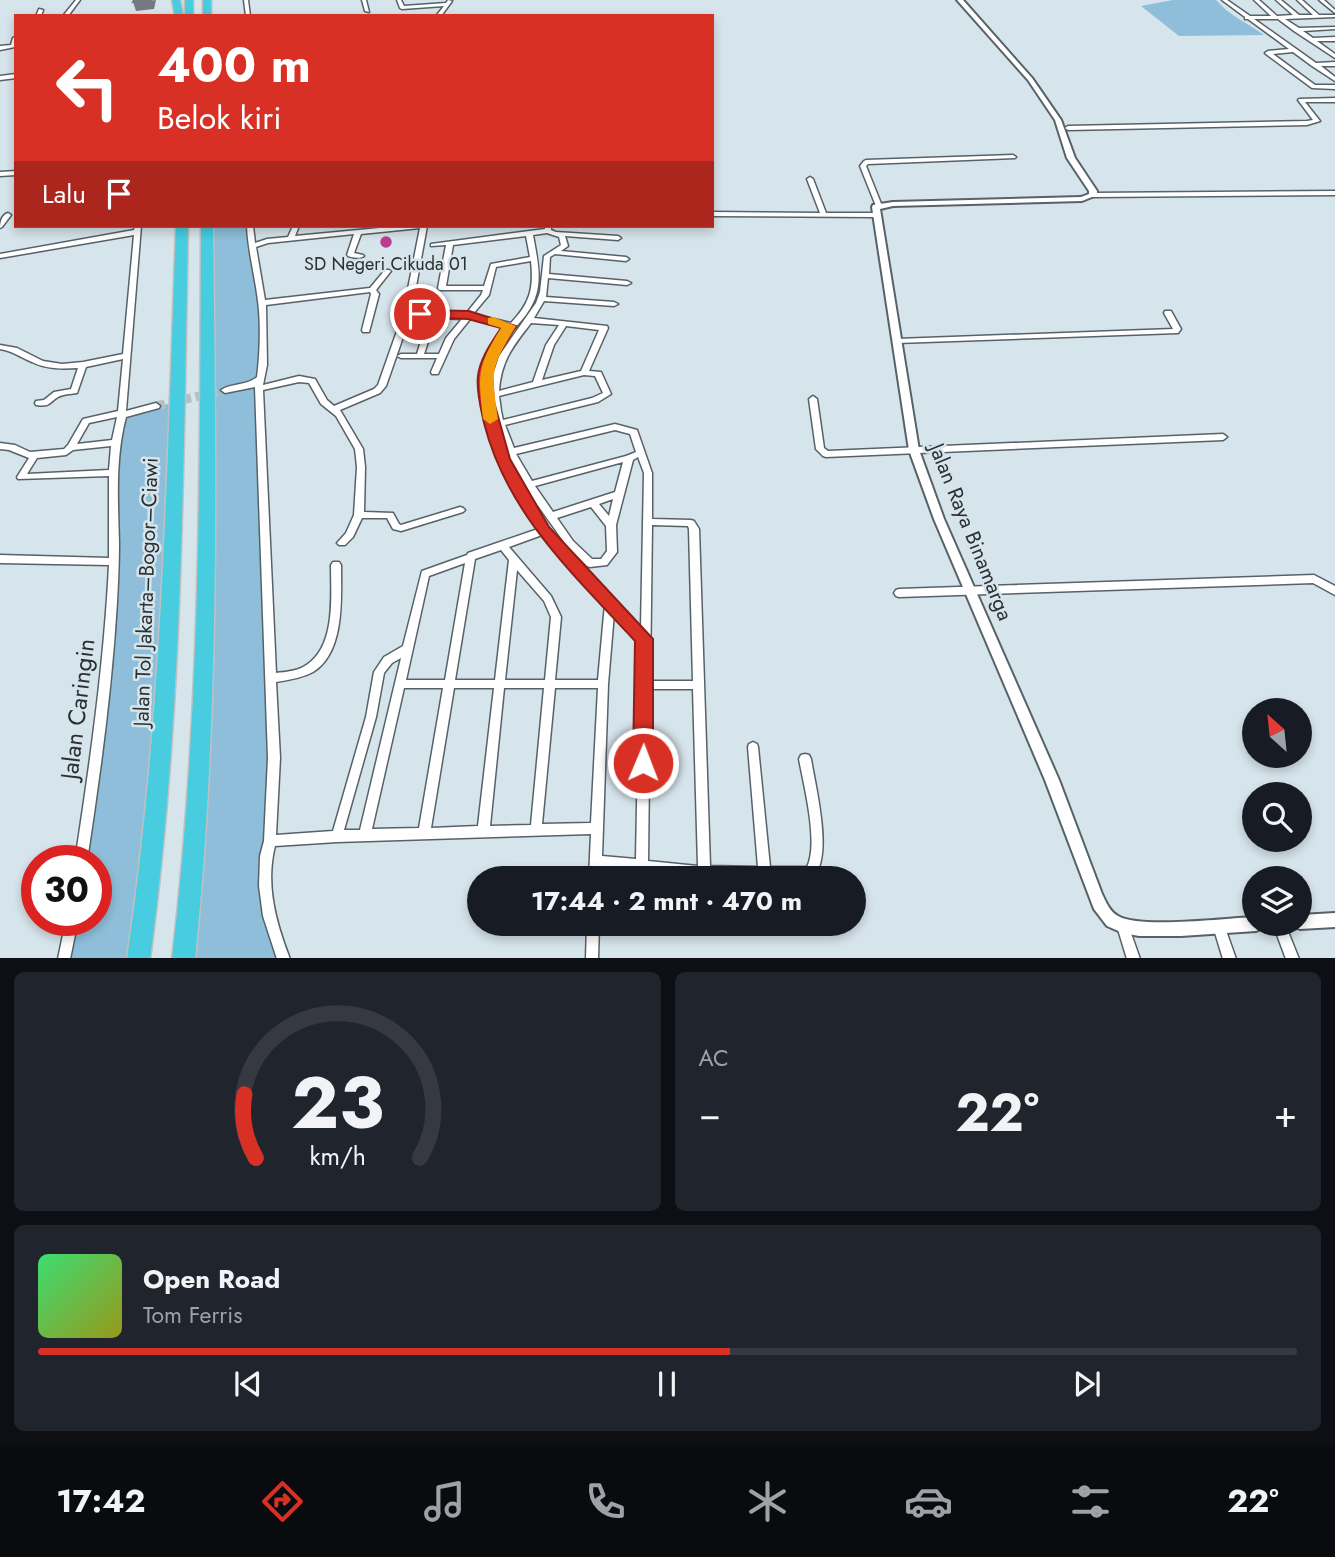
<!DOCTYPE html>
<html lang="id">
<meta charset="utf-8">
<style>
:root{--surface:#171b24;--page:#20242c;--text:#f1f3f6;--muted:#9ea1a6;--line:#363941;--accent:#d93025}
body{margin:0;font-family:Jost,sans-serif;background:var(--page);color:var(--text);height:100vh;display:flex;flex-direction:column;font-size:26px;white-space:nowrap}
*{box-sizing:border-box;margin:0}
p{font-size:23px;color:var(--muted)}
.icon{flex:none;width:38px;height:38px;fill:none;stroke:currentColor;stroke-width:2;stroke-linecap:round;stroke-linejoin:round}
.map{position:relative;height:958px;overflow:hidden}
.drawer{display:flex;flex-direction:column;gap:14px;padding:14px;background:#0d0f14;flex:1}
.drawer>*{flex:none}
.hud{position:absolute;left:14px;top:14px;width:700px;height:214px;border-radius:0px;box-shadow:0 4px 10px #0003;background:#d93025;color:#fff;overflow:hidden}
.needle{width:46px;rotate:333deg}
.fabs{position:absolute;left:1242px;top:698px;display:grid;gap:14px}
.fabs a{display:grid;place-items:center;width:70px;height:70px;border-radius:50%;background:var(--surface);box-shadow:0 4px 10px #0003;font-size:35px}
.speed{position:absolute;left:21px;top:845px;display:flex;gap:14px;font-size:35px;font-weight:700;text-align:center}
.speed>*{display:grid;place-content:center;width:91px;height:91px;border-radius:50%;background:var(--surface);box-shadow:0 4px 10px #0003;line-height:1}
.speed .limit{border:10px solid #d22;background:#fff;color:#111}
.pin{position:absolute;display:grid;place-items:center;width:60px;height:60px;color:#fff;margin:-30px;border:4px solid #fff;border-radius:50%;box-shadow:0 2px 7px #0007}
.me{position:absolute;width:77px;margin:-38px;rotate:1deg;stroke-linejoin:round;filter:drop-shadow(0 0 5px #0008)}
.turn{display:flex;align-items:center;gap:24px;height:147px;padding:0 28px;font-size:32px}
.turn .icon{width:91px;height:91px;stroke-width:2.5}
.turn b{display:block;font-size:49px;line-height:60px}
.then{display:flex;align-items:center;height:66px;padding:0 28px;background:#0003;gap:14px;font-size:26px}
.big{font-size:52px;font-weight:700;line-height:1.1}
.drawer .tile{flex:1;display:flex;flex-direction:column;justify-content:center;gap:10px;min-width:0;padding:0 24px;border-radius:10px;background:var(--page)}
.drawer .dial{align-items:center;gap:0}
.dial svg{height:182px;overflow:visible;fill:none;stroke:var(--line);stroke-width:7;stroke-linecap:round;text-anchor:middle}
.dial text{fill:var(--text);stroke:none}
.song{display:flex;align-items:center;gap:21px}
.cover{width:84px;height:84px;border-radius:10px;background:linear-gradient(135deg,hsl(140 70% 55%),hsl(60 70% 35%))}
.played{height:7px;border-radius:4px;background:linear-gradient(90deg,var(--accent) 55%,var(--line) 55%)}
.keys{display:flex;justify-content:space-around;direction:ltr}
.heat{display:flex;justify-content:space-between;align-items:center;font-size:38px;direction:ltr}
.drawer .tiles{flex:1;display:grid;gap:14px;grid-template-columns:1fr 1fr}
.tile:last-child{grid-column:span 2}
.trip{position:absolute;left:467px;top:866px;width:399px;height:70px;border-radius:35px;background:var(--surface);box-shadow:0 4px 10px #0003;font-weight:700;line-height:70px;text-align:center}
.menu{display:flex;height:112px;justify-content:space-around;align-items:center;background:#090b0e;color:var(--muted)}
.menu .icon{width:49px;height:49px}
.menu .selected{color:var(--accent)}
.menu b{font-size:32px;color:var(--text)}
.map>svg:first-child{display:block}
.green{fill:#8ebed9}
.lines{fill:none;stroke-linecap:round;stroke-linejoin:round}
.minor-tunnel{stroke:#b4c0c6;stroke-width:9;stroke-dasharray:9 4.5;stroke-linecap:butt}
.minor-casing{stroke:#576268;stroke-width:3}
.tertiary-casing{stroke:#576268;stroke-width:4}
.motorway-casing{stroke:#bfc1c1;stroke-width:3}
.minor{fill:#fff;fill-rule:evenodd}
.tertiary{fill:#fff;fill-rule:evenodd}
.motorway{fill:#47cce0;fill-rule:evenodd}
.shaded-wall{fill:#757a82}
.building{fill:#a7afb9;stroke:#757a82;stroke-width:2}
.route{fill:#d93025;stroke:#8d1f18;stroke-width:2}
.slow{fill:#f59e0b}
.poi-dot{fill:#bb3e8e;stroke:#d6e4eb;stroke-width:2.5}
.labels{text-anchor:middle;stroke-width:5;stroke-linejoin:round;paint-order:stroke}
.far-poi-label{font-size:18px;fill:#2a2f31;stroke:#d6e4eb}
.street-label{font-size:21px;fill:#2a2f31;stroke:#d6e4eb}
.near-street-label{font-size:24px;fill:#2a2f31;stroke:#d6e4eb}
</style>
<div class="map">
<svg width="1335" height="959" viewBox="0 0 1335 959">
<rect width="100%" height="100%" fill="#d6e4eb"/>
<!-- green -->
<path class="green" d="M1173 0H1216C1230 16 1246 22 1264 35L1179 36 1141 6Z
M207 226H251L260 290 270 679 267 916 283 958 183 959 207 441Z
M176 402 138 958 64 959 72 921 96 920V861H81L111 618 113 443 122 415Z"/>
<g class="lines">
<!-- minor-tunnel -->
<path class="minor-tunnel" d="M156 406 225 390"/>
<!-- minor casing -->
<g class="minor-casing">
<path id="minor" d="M76 0H80L68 16H63Z
M244 0H248L250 16H246Z
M362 0H366L369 12 365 11Z
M397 0H401L404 6 446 3 448 0 452 1 441 16H436L444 6 402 9 400 8Z
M1222 0H1227L1250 16H1271L1254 0H1259L1277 16 1293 15 1276 0H1281L1299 15H1313L1297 0H1302L1319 15H1335V17L1285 19 1299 28 1335 27V29L1303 31 1313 38 1335 37V41H1317L1335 54V58L1294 31 1278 19H1254L1316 63 1335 62V66H1321L1335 77V81L1312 66 1293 52 1273 54 1315 85H1335V89L1312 88 1266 54 1265 53 1268 51 1289 49 1248 19H1245V17Z
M1319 0H1324L1335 10V13Z
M39 9 43 10 41 16H36Z
M16 37 15 47 0 50V46L11 45 13 38Z
M16 74V78L0 80V76Z
M1335 98V102H1305L1320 121 1307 125 1068 130 1065 128 1068 126 1307 121 1313 120 1298 100 1299 99Z
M1013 155 1016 157 1015 158 868 164 866 166 882 206 879 208 876 206 860 166 864 161 866 160Z
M16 171V175L0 176V172Z
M810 177 813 179 826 213H876L879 215 876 217 712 216V212L820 213 807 179Z
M1335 191V195L1093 197 1090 195 1093 193Z
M8 213 11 215 2 227 0 228C0 222 2 215 8 213Z
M135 226H141L126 411 156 403 160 406 159 408 126 417C115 459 118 500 119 544 119 563 118 583 117 602 112 689 100 775 87 861H75C90 763 104 665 109 565L0 563V555L109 558V476L18 479 17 477 29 458 9 450 0 449V443L15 445 30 452 64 449 68 445 83 419 118 411 123 359 86 367 77 393C71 394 63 394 58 397 48 403 51 407 36 405L35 403 36 401 44 400 54 392 71 389 78 368C62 369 46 369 32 362 20 357 13 351 0 349V345L17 348 43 361 62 364 83 362 123 354 134 235 0 258V254L134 230ZM117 417 112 440 77 444 89 423ZM111 446 109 470 27 474 37 458 66 455 73 450Z
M247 226H253L255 243 267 239 288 237 293 226H299L295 236 401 226H427L411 314 386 386 380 393 340 410 363 449 365 467 364 512 393 513 399 524 401 525 460 507 463 508 465 510 463 512 401 531 393 529 387 518H362L353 537 345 545H339L337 543 346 533 354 515 357 467 355 449 336 416 321 404 309 383 299 382 263 390 276 673C286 672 299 671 308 664 336 644 331 595 331 565L333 562H339L341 565C341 598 345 652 313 672 302 678 288 680 276 682L280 758 276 835 333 831 366 717 374 672 384 657 403 646 422 571 467 555 468 553 538 529C507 485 467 413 486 358 490 346 499 336 507 327L471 318 454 339 438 374H432L431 372 437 358H401L397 356 401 354H417L428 318 417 317V313L465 315 481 295 483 290H439L438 288 446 245 431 246V244L545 229V226H551V230L556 232 618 236 621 238 618 240 565 236 568 246 561 251 626 257 629 259 626 261 555 254 550 257 549 274 627 281 631 283 627 285 548 278 546 297 614 302 618 304 614 306 544 301 534 318 607 326 608 328 589 371 601 372 611 394 598 402 505 425 514 448 615 424 637 430 652 473V519L691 520 694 521 699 529 710 866 758 867 748 747 749 744 753 742 757 744 758 747 770 867H807C819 843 804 786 799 759L801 755 805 754 809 755 811 759C815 785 835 862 811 878H704L601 867V878H589L591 834 337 842 275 846C265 885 276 923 290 959H277L263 916 259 886 260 856 264 841 268 758 255 387 225 393 221 390C232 383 247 386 257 377 260 356 261 322 258 301 255 276 248 251 247 226ZM420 228 403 314 378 385 374 389 334 406 327 400 315 379 299 376 263 385 267 365 266 305 370 292 371 294 362 330 363 332H369L379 294 376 290 391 271 389 270H385L370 288 265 300 256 247 268 243 354 234 347 255C350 258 361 259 364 256L363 255 354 253 361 234ZM547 233 559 237 561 245 544 256 540 292 536 303 499 356C470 421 529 492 564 542L560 545C523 502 471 412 495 355 501 341 512 332 521 321 546 292 539 269 533 235ZM526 236 530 257 491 264 484 286H446L453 245ZM531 261C534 289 530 303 511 323L473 314 489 295 496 267ZM436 318 462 319 446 338 439 354H424ZM531 323 559 325 546 345 533 382 499 391C501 360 514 345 531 323ZM566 326 599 330 581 371 542 380 554 345ZM584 375 595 376 603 393 592 398 503 420 501 411 499 396ZM615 430 630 434 636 452 626 456 532 481 516 454ZM638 457 644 473 641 628 615 602 613 597 610 596 566 551 569 548 587 566 590 567 607 565 617 552 616 525 633 460ZM623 462 615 492 553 512 535 486ZM613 499 609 516 599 504ZM591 507 606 526 607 551 601 559H592L573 541 557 518ZM652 525 688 526 689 529 693 681H650ZM542 535 563 561 605 604 598 680H555L561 617 551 596 509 547ZM501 550 509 560 495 680H455L475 559ZM465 563 445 680H406L429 576ZM517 570 544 601 551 617 545 680H505ZM614 613 640 642 636 859 602 856 608 684ZM401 658 360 830H344L376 717 384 673 392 663ZM404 688H443L419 828 372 829ZM454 688H494L478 826 431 828ZM504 688H544L531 825 490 826ZM555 688H598L591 823 542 824ZM650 689H693L698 866 648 861Z
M1165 311H1171L1181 329 1178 333 897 343 893 341 897 339 1173 329 1164 313Z
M813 396 817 399 824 448 828 451 1223 434 1227 437 1223 440 826 457 823 456 816 449 809 399Z
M1314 575 1335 586V595L1313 583 899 597 896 596 894 593 896 590 899 589Z
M66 920H78L70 959H58Z
M1123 920 1127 922 1140 959H1127L1117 926 1119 922Z
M1219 920 1223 922 1236 959H1223L1213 926 1215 922Z
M587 924H599L598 959H586Z
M1273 924H1285L1299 959H1286Z"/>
</g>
<!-- tertiary casing -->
<g class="tertiary-casing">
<path id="tertiary" d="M957 0H963L1032 78 1061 120 1075 158 1097 191V195L1082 201 893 206 880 209 919 450 944 519 1059 780 1102 894C1106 902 1110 912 1118 916 1140 929 1227 918 1255 917V924H1263L1261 929 1256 931 1181 936H1139L1123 933 1107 926 1094 909 1045 780 934 519 909 450 872 207 873 205 893 202 1081 197 1089 194V191L1067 158 1055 120 1028 80Z
M1335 913V927L1300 929 1295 927 1293 924H1300V915Z"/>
</g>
<!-- motorway casing -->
<g class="motorway-casing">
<path id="motorway" d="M172 0H180L183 16H175Z
M185 0H193V16H185Z
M203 0H211V16H203Z
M176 226H188C183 471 183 715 150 959H127C163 715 167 472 176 226Z
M201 226H213C216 471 220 715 195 959H172C201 715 200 471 201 226Z"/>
</g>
<!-- minor -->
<use href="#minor" class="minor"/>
<!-- tertiary -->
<use href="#tertiary" class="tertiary"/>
<!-- motorway -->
<use href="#motorway" class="motorway"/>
</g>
<!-- shaded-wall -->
<path class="shaded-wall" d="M156 0 154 9 136 11 133 2Z"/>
<!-- building -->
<path class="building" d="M134 0H152L133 2Z"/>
<!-- route -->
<path class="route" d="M420 310 469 311 516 326 498 356 492 375 494 402 510 459 549 527 653 639V763L650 769 643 772 636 769 633 763 635 641C574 575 507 514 484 423 481 408 476 391 478 376 480 358 492 342 501 328L468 319 415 317V312Z"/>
<!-- slow -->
<path class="slow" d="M493 317 516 326C490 369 491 370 498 419L490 424 483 419C478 374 477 367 501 328L488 324V318Z"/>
<!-- markers -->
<circle class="poi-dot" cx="386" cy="242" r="7"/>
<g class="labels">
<!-- far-poi labels -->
<g class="far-poi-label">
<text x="386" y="270">SD Negeri Cikuda 01</text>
</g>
<!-- street labels -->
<g class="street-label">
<text transform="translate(971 532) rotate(68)" y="7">Jalan Raya Binamarga</text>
<text transform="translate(146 592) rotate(-88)" y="7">Jalan Tol Jakarta–Bogor–Ciawi</text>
</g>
<!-- near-street labels -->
<g class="near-street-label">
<text transform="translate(78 709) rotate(-83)" y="8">Jalan Caringin</text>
</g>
</g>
</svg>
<div class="fabs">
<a><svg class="needle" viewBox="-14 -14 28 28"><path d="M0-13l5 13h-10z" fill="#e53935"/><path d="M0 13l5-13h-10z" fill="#9ea1a6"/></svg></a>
<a><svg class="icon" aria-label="search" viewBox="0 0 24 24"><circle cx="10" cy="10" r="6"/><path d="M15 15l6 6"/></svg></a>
<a><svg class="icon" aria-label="layers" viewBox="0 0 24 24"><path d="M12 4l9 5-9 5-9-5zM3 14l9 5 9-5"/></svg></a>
</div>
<div class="speed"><div class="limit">30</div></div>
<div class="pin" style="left:420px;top:314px;background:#d93025"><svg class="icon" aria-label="arrive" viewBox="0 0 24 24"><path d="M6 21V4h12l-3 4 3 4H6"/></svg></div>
<svg class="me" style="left:643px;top:763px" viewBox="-20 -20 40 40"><circle r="17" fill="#d93025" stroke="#fff" stroke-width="3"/><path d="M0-11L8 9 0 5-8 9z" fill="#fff"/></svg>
<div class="trip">17:44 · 2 mnt · 470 m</div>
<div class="hud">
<div class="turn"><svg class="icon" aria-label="left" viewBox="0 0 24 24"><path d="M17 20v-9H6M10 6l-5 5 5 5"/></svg><div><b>400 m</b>Belok kiri</div></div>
<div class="then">Lalu<svg class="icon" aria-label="arrive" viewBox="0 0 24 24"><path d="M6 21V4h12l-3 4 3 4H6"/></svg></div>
</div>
</div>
<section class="drawer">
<div class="tiles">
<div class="tile dial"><svg viewBox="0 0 100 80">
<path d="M14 69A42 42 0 1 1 86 69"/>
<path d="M14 69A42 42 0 0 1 9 41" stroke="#d93025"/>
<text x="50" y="56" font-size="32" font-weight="700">23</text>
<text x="50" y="72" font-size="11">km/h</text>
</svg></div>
<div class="tile"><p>AC</p>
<div class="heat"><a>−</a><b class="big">22°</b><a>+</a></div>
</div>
<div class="tile">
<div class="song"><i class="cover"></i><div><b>Open Road</b><p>Tom Ferris</p></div></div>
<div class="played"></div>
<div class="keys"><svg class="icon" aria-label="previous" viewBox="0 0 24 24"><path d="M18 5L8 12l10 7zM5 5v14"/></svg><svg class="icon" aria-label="pause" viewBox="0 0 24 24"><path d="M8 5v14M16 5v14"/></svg><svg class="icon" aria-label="next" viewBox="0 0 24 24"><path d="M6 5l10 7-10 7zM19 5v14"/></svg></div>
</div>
</div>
</section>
<nav class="menu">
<b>17:42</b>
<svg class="icon selected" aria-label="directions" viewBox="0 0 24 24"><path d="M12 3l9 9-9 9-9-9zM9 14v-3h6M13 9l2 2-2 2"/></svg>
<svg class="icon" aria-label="music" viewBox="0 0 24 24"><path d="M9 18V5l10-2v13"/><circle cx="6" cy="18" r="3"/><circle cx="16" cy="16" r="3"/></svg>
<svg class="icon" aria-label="phone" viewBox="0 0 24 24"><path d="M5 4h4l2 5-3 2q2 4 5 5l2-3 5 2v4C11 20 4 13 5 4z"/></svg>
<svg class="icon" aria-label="climate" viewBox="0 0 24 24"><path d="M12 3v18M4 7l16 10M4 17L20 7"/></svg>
<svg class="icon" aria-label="car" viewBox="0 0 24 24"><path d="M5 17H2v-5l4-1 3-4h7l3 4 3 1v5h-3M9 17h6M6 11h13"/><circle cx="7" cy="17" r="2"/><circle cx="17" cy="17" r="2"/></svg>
<svg class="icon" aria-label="filters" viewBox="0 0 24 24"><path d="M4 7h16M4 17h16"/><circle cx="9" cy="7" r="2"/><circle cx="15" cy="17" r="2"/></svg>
<b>22°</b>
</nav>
